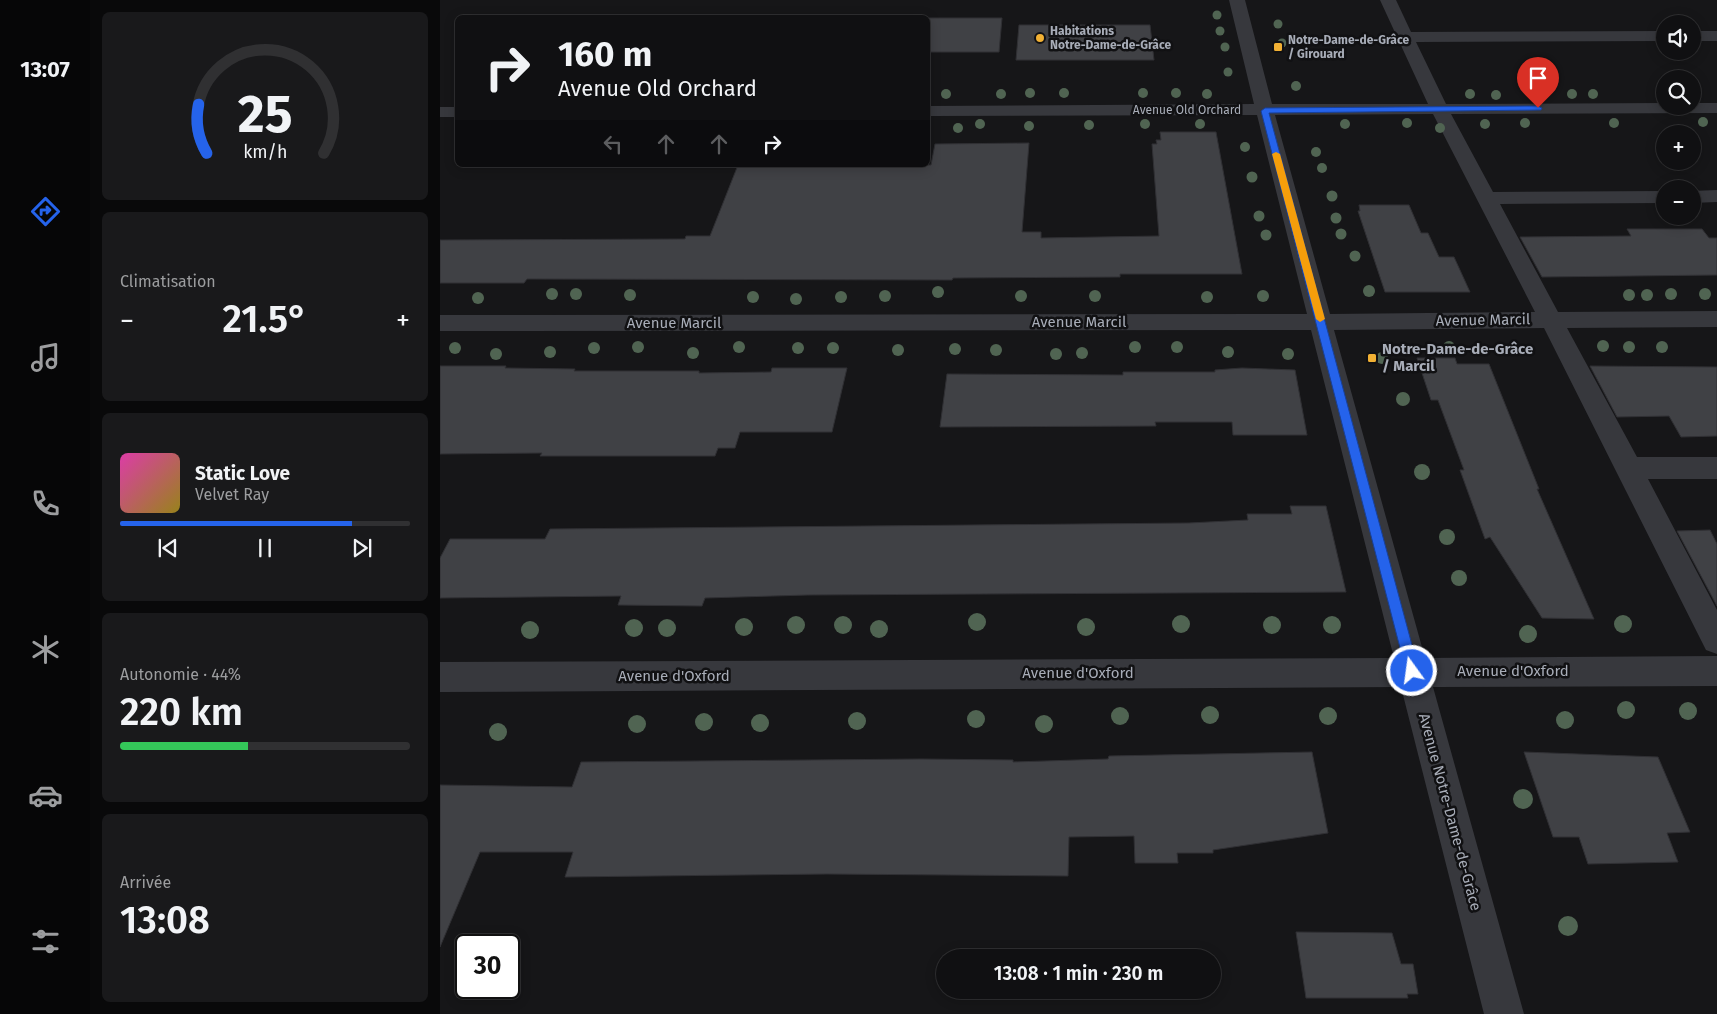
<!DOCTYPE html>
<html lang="fr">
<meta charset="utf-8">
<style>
:root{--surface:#101012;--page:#19191b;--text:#f1f3f6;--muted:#9c9d9f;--line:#303032;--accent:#2563eb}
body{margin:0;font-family:"Fira Sans",sans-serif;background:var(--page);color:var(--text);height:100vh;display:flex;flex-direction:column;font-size:19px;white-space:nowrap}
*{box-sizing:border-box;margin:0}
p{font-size:16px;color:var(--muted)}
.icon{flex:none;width:28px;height:28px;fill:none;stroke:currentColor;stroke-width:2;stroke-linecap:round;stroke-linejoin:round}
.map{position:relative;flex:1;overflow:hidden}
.drawer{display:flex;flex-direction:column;gap:12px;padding:12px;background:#09090a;width:350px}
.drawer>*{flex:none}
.guide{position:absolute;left:15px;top:15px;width:475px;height:152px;border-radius:8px;box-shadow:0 2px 12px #0003,0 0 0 1px var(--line);background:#101012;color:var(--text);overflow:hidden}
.buttons{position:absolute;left:1216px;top:15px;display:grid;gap:10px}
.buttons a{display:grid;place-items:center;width:45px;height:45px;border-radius:50%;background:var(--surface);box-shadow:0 2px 12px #0003,0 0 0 1px var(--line);font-size:25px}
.speed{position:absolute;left:15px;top:934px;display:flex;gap:10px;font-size:25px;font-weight:700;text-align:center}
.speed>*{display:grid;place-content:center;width:65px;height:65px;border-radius:50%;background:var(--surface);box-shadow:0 2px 12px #0003,0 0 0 1px var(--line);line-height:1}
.speed .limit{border:2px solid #111;border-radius:8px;background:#fff;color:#111}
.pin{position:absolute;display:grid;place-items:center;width:42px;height:42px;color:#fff;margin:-51px -21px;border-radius:50% 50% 50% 0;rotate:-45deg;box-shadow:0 0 5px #0007}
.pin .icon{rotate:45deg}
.me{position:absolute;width:55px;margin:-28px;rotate:346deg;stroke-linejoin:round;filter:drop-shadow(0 0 4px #0008)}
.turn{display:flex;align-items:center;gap:18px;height:105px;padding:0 20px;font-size:22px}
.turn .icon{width:65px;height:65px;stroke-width:2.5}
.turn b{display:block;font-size:35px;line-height:42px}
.lanes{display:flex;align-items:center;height:48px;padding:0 20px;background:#0003;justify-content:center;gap:25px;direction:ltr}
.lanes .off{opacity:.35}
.big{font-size:38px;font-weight:600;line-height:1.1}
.drawer .card{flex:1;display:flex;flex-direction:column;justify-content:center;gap:8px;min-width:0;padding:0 18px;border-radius:8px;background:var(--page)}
.drawer .dial{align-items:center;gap:0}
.dial svg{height:130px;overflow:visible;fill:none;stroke:var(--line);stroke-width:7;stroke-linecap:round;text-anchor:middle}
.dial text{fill:var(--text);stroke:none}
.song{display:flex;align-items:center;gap:15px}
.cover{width:60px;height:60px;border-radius:8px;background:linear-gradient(135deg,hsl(320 70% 55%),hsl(50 70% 35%))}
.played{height:5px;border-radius:2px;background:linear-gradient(90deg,var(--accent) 80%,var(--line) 80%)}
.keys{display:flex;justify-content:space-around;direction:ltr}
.heat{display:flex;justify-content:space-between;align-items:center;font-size:28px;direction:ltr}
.charge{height:8px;border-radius:4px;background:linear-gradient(90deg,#34c759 44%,var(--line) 0)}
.trip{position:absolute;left:496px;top:949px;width:285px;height:50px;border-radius:25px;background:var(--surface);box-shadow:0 2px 12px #0003,0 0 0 1px var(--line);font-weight:600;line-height:50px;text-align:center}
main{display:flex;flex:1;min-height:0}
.menu{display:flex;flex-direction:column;width:90px;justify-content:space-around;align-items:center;background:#060607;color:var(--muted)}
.menu .icon{width:35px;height:35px}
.menu .active{color:var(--accent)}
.menu b{font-size:22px;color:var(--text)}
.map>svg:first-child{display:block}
.building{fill:#404145;stroke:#303034}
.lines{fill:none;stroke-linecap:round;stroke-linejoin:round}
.minor{fill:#37383d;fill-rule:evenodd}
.tree{fill:#506452}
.route{fill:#2563eb;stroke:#184099}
.slow{fill:#f59e0b}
.poi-dot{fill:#f2b134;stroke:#111113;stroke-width:2}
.labels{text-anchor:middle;stroke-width:5;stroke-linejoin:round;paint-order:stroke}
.far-poi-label{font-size:12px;font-weight:bold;fill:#a8adb8;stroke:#111113;text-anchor:start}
.far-street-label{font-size:12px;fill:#a8adb8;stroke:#111113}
.street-label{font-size:15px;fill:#a8adb8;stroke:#111113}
.poi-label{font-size:15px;font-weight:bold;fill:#a8adb8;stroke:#111113;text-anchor:start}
</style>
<main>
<nav class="menu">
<b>13:07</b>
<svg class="icon active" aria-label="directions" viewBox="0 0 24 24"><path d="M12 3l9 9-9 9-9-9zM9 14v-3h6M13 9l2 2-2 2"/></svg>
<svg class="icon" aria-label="music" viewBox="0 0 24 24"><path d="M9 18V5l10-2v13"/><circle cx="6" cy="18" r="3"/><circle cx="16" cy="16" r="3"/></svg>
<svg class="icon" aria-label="phone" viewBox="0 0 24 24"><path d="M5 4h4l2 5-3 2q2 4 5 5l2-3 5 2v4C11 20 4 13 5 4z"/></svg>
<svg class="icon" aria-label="climate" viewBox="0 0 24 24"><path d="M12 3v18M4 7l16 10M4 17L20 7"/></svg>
<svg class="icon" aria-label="car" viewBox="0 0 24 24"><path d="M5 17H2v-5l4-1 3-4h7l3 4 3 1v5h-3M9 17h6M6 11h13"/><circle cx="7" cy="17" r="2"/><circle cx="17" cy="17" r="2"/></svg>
<svg class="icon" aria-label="filters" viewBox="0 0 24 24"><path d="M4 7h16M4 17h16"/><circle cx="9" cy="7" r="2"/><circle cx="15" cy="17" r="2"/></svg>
</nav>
<section class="drawer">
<div class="card dial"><svg viewBox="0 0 100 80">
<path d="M14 69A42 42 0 1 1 86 69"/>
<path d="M14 69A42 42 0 0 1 9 39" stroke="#2563eb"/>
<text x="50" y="56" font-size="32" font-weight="700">25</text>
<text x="50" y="72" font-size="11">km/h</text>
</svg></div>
<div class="card"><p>Climatisation</p>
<div class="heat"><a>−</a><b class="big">21.5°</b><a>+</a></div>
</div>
<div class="card">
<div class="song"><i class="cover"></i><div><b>Static Love</b><p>Velvet Ray</p></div></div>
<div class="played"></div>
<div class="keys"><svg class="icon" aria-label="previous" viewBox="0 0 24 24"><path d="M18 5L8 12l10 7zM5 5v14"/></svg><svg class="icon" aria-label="pause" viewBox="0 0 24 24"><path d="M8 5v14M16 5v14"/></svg><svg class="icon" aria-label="next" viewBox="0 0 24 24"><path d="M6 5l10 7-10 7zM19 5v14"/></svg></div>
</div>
<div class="card"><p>Autonomie · 44%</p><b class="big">220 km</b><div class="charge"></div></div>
<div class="card"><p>Arrivée</p><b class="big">13:08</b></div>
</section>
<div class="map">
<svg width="1277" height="1014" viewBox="0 0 1277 1014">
<rect width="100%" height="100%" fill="#161618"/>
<!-- building -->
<path class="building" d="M488 18H562L559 52H488Z
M579 25H710L714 60H576Z
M720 132H776L802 274H680V277L513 278 512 280 87 279 84 283H0V240L245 239 246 236H270L298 165H491L495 144 589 143 582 232H601V238L719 236 712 144H717L716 140H721Z
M919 205H969L981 233H988L999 257H1014L1030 292H945L918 211H920Z
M1187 229H1262L1269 238H1277V275L1102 277 1080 237 1191 236Z
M977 358H1015L1017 364H1049L1099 489H1097L1154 619 1102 618 1050 537 1045 539 1020 470H1024L998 400H991Z
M0 366H66L65 368 135 369 134 371H259V373L331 372 332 368H407L392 432H300L295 448H278L275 456H100L102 453 0 454Z
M1150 366 1277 367V436L1241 437 1229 416 1177 417Z
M802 368 855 370 867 435H793L792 422H715L716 426 500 427 507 374 683 375V372H775V370Z
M850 506H886L906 592 368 595 265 598 262 606 178 605 181 596 0 598V558L10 539H105L110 529 749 523 808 520 807 514H852Z
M1270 530 1277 544V606L1237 531Z
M872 752 888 833 773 850V853H737L738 863H695L694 836 629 837 628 876 387 874 125 877 133 852H40L0 947V785L132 787 141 762 481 759 573 760V762L668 759 669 756Z
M1084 752 1218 757 1250 832 1227 833 1238 862 1148 864 1139 837H1113Z
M856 932 952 933 961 964H973L978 994H967L968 998H866Z"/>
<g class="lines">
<!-- minor -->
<path class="minor" d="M789 0H805L832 104H988L940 0H956L971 32 1225 31V41L976 42 1006 104 1225 103V106H1252V103H1277V113L1011 114 1053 192 1225 191V203L1060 204 1118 312 1277 311V327L1127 328 1197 457H1277V479H1208L1277 610V654L1266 650 1104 328 894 330 985 658 1277 656V686L993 687 1084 1014H1044L961 687 0 692V662L954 658 871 330 0 331V315L867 314 817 115 488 116V106L814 104ZM993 114 1095 312 890 314 835 115Z
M1252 31H1277V41H1252Z
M0 107H18V117H0Z
M1277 190V202L1252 203V191Z"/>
</g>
<!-- trees -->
<g class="tree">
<circle cx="777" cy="15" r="4.5"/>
<circle cx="838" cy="24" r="4.5"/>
<circle cx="780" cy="31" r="4.5"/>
<circle cx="842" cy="43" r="4.5"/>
<circle cx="785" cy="47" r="4.5"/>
<circle cx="788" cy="72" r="4.5"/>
<circle cx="856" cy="86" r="5"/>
<circle cx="590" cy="93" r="5"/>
<circle cx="624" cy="93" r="5"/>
<circle cx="703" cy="93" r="5"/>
<circle cx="736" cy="93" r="5"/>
<circle cx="506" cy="94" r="5"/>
<circle cx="561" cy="94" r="5"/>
<circle cx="767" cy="94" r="5"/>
<circle cx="1030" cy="94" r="5"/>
<circle cx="1094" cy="94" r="5"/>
<circle cx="1132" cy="94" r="5"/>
<circle cx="1153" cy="94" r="5"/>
<circle cx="1056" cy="95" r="5"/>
<circle cx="1263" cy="122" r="5"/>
<circle cx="967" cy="123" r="5"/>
<circle cx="1085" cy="123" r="5"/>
<circle cx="1174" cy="123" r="5"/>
<circle cx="540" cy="124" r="5"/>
<circle cx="705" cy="124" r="5"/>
<circle cx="760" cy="124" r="5"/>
<circle cx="905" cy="124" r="5"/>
<circle cx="1045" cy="124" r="5"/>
<circle cx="649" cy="125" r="5"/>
<circle cx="589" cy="126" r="5"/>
<circle cx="518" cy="128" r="5"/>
<circle cx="1000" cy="128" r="5"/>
<circle cx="805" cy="147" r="5"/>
<circle cx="876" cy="152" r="5"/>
<circle cx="882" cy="168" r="5"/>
<circle cx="812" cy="177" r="5.5"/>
<circle cx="892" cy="196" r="5.5"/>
<circle cx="819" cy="216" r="5.5"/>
<circle cx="896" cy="218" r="5.5"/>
<circle cx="901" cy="234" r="5.5"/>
<circle cx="826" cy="235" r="5.5"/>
<circle cx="915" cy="256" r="5.5"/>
<circle cx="929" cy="291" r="6"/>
<circle cx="498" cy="292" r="6"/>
<circle cx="112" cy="294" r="6"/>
<circle cx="136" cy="294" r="6"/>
<circle cx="1231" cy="294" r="6"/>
<circle cx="1265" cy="294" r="6"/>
<circle cx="190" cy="295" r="6"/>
<circle cx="1189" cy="295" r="6"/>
<circle cx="1207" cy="295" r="6"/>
<circle cx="445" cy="296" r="6"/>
<circle cx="581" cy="296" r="6"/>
<circle cx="655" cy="296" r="6"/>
<circle cx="823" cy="296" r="6"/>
<circle cx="313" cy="297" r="6"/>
<circle cx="401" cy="297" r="6"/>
<circle cx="767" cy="297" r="6"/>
<circle cx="38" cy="298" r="6"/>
<circle cx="356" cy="299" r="6"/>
<circle cx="1163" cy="346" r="6"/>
<circle cx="198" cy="347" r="6"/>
<circle cx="299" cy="347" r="6"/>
<circle cx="695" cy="347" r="6"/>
<circle cx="737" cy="347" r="6"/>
<circle cx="1009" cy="347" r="6"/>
<circle cx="1189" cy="347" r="6"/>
<circle cx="1222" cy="347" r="6"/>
<circle cx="15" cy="348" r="6"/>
<circle cx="154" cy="348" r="6"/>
<circle cx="358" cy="348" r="6"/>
<circle cx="393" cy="348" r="6"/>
<circle cx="515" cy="349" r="6"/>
<circle cx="458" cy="350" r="6"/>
<circle cx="556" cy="350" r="6"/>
<circle cx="110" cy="352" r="6"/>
<circle cx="788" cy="352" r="6"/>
<circle cx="253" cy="353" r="6"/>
<circle cx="642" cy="353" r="6"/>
<circle cx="56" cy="354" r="6"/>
<circle cx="616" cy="354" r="6"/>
<circle cx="848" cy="354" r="6"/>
<circle cx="942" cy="358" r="6"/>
<circle cx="963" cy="399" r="7"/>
<circle cx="982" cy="472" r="8"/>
<circle cx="1007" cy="537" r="8"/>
<circle cx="1019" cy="578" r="8"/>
<circle cx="537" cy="622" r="9"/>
<circle cx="741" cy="624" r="9"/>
<circle cx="1183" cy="624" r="9"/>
<circle cx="356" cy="625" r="9"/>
<circle cx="403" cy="625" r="9"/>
<circle cx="832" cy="625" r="9"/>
<circle cx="892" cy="625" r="9"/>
<circle cx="304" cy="627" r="9"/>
<circle cx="646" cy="627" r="9"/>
<circle cx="194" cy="628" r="9"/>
<circle cx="227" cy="628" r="9"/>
<circle cx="439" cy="629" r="9"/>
<circle cx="90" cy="630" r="9"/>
<circle cx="1088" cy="634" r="9"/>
<circle cx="1186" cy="710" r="9"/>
<circle cx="1248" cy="711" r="9"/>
<circle cx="770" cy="715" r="9"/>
<circle cx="680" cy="716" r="9"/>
<circle cx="888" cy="716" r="9"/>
<circle cx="536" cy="719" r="9"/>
<circle cx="1125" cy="720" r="9"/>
<circle cx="417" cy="721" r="9"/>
<circle cx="264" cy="722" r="9"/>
<circle cx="320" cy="723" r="9"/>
<circle cx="197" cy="724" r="9"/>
<circle cx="604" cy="724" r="9"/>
<circle cx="58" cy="732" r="9"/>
<circle cx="1083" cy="799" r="10"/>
<circle cx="1128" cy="926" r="10"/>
</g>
<!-- route -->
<path class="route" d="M1098 106 1102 108 1101 110 829 113 979 671 977 675 972 677 968 675 966 671 821 111 825 108Z"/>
<!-- slow -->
<path class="slow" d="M836 152 840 154 885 319 880 322 876 319 832 154Z"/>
<!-- markers -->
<g class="poi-dot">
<circle cx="600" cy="38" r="5"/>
<rect x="833" y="42" width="10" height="10" rx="2.5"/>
<rect x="927" y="353" width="10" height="10" rx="2.5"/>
</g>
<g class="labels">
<!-- far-poi labels -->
<g class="far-poi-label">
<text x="610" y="35">Habitations<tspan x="610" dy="14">Notre-Dame-de-Grâce</tspan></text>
<text x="848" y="44">Notre-Dame-de-Grâce<tspan x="848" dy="14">/ Girouard</tspan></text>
</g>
<!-- far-street labels -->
<g class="far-street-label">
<text x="747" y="114">Avenue Old Orchard</text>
</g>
<!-- street labels -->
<g class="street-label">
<text transform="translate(1043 320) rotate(-1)" y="5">Avenue Marcil</text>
<text x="639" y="327">Avenue Marcil</text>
<text x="234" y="328">Avenue Marcil</text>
<text x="1073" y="676">Avenue d'Oxford</text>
<text x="638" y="678">Avenue d'Oxford</text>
<text x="234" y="681">Avenue d'Oxford</text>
<text transform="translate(1010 812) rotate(75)" y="5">Avenue Notre-Dame-de-Grâce</text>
</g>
<!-- poi labels -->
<g class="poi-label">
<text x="942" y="354">Notre-Dame-de-Grâce<tspan x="942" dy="17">/ Marcil</tspan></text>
</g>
</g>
</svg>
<div class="buttons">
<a><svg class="icon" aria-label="sound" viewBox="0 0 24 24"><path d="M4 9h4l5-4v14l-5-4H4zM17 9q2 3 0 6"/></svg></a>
<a><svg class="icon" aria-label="search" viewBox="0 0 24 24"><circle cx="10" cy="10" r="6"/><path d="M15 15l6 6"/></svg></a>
<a>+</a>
<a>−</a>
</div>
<div class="speed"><div class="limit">30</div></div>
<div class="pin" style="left:1098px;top:108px;background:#d93025"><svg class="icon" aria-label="arrive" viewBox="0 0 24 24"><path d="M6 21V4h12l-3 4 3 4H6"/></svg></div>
<svg class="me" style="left:972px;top:671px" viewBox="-20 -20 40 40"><circle r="17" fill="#2563eb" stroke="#fff" stroke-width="3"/><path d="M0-11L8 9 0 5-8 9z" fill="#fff"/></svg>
<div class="trip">13:08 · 1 min · 230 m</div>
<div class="guide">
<div class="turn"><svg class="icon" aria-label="right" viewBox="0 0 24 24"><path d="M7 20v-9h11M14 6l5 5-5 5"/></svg><div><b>160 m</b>Avenue Old Orchard</div></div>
<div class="lanes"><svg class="icon off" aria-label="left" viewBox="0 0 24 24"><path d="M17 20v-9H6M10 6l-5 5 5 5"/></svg><svg class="icon off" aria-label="ahead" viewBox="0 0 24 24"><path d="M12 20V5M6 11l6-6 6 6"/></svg><svg class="icon off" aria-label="ahead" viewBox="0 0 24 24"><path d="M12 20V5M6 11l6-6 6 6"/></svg><svg class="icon" aria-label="right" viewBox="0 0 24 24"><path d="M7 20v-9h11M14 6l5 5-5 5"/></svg></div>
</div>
</div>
</main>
